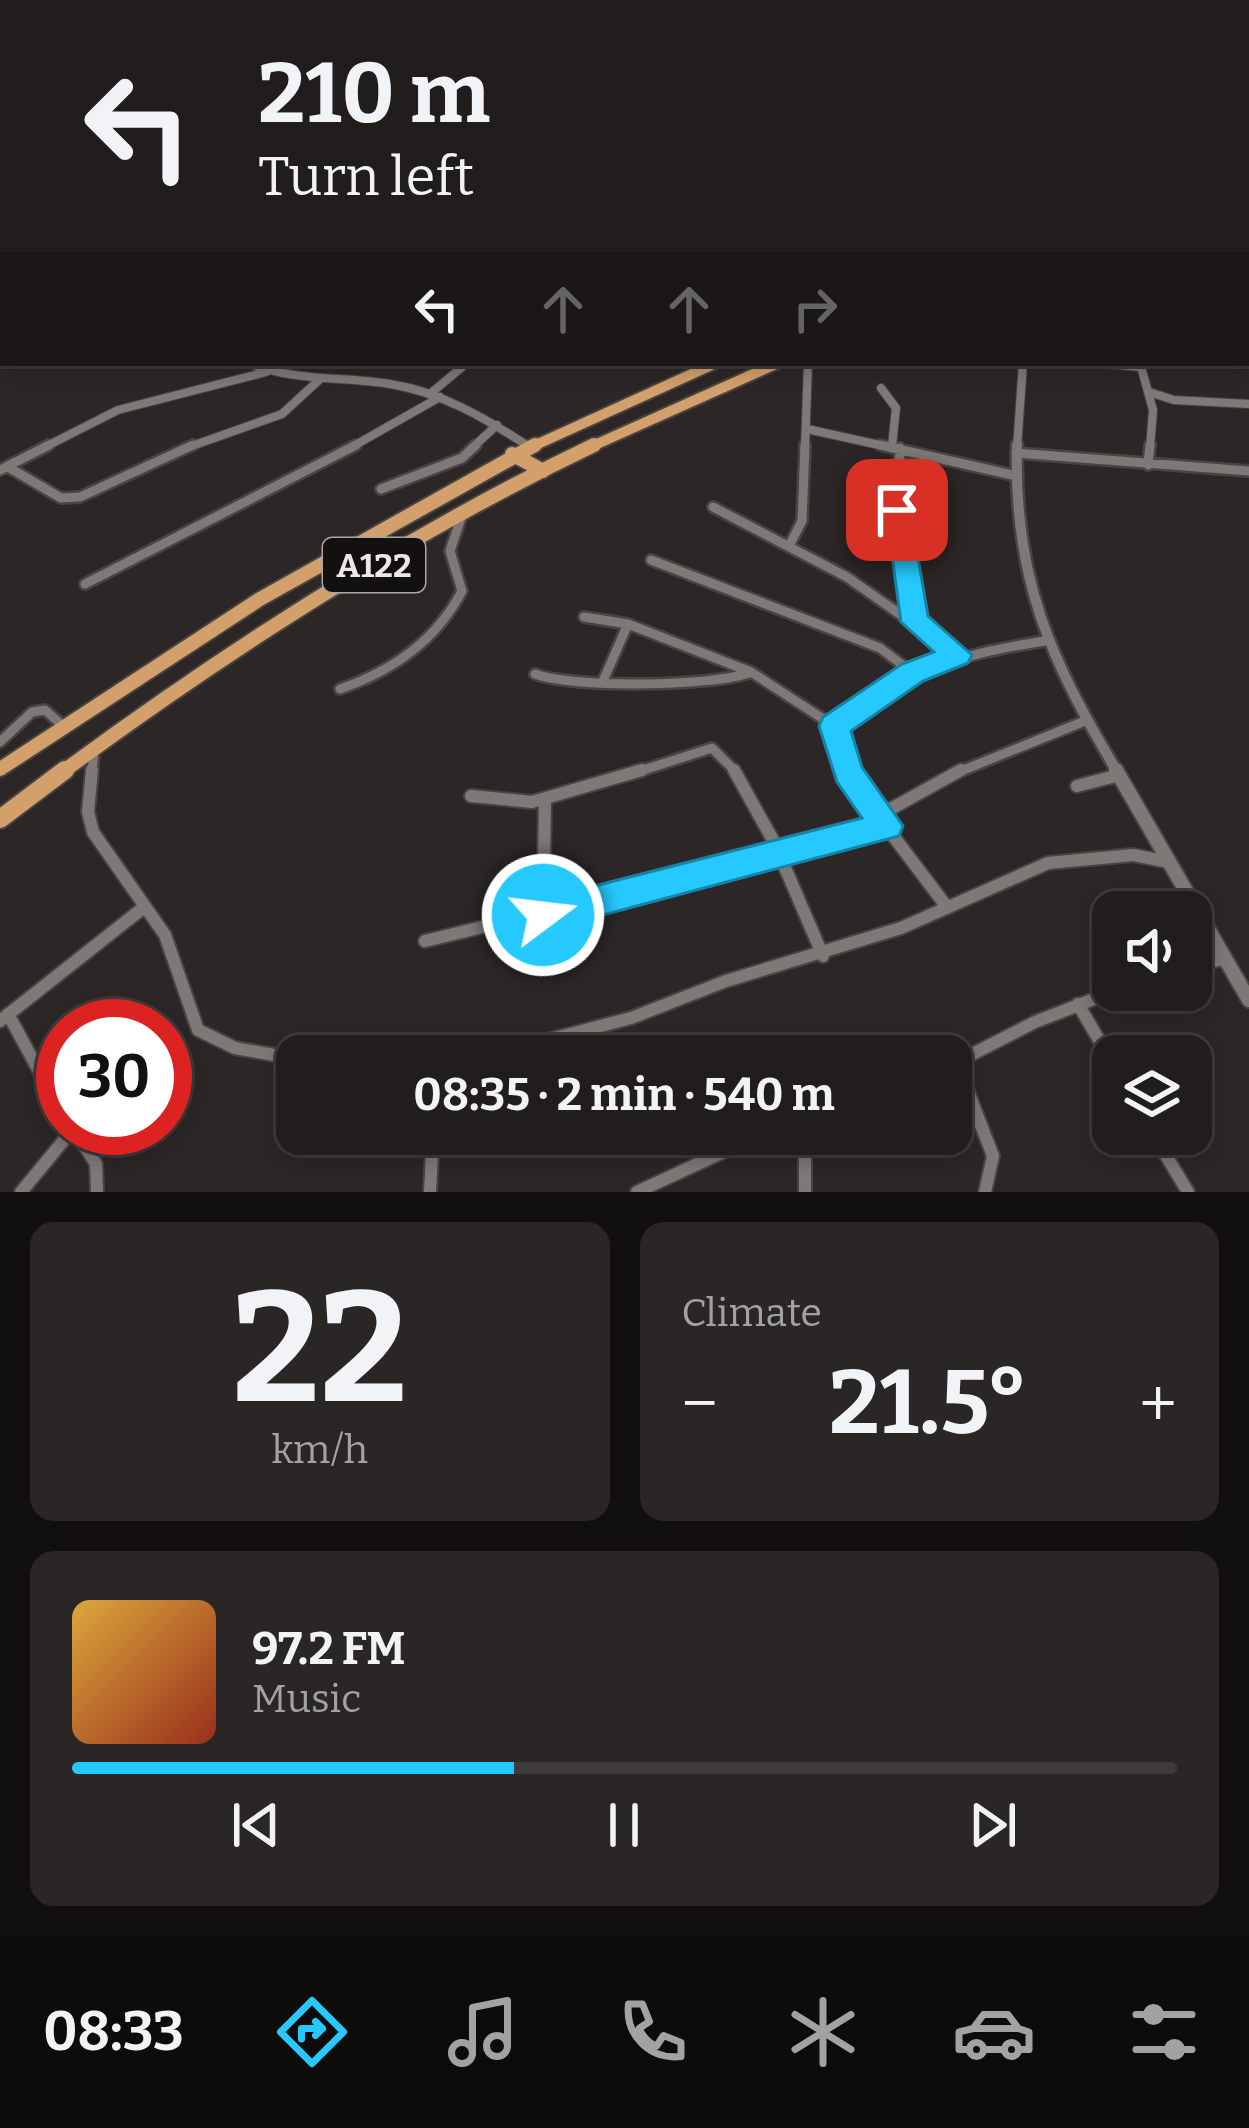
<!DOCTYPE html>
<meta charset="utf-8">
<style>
:root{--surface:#211d1c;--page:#292625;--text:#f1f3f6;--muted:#a2a2a3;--line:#3e3b3b;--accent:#25c9fe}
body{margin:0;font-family:Bitter,serif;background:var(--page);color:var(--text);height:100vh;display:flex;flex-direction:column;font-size:45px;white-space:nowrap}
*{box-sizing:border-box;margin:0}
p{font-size:39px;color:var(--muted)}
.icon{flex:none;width:66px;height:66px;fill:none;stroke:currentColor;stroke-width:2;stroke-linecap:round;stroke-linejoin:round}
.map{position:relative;height:1192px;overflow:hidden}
.details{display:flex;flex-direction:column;gap:30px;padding:30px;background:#12100f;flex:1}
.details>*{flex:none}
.hud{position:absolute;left:0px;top:0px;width:1251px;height:366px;box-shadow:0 6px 18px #0003,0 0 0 3px var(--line);background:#211d1c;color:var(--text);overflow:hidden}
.tools{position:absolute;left:1092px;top:891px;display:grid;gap:24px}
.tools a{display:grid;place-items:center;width:120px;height:120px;border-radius:24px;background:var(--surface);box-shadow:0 6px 18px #0003,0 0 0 3px var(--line);font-size:60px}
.speed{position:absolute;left:36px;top:999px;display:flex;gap:24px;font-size:60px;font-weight:700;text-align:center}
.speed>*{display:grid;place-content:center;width:156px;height:156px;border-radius:50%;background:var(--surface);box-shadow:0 6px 18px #0003,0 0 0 3px var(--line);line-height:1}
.speed .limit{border:18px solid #d22;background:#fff;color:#111}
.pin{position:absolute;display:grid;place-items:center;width:102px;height:102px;color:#fff;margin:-51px;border-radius:24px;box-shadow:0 6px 18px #0006}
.me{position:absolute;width:132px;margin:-66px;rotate:75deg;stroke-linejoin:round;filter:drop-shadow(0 0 9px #0008)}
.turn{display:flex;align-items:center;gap:42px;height:252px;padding:0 60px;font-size:54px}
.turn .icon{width:156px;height:156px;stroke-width:2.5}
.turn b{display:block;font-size:84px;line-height:102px}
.lanes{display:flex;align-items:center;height:114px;padding:0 60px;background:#0003;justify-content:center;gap:60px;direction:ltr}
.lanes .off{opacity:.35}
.big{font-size:90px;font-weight:700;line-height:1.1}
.details .widget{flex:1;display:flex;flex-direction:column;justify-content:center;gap:18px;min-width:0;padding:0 42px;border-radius:24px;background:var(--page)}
.details .dial{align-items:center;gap:0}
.dial b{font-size:156px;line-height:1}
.song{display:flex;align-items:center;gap:36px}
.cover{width:144px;height:144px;border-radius:18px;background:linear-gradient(135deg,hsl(40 70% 55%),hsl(10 70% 35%))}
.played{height:12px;border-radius:6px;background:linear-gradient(90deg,var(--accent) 40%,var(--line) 40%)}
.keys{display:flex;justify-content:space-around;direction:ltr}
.heat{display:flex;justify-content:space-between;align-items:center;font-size:66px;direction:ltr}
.details .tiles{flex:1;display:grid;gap:30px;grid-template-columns:1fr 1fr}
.widget:last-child{grid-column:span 2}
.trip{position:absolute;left:276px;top:1035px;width:696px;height:120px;border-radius:24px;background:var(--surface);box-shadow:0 6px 18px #0003,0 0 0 3px var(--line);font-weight:700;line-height:120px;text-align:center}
.tabs{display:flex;height:192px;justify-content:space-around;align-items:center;background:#0d0c0b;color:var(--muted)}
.tabs .icon{width:84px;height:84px}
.tabs .active{color:var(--accent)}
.tabs b{font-size:54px;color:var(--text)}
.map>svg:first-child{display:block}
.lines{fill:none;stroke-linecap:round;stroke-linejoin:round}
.minor-far3-casing{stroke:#484443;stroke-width:9}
.minor-far2-casing{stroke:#484443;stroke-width:10}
.minor-far1-casing{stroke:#484443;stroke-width:14}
.minor-casing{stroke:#484443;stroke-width:16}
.tertiary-far2-casing{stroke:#484443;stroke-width:10}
.tertiary-far1-casing{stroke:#484443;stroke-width:15}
.tertiary-casing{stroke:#484443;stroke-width:18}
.trunk-far2-casing{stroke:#484443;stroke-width:14}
.trunk-far1-casing{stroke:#484443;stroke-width:18}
.trunk-casing{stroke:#484443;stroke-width:22}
.minor-far3{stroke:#7e7877;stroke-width:6}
.minor-far2{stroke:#7e7877;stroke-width:8}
.minor-far1{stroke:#7e7877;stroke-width:9}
.minor{stroke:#7e7877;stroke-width:12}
.tertiary-far2{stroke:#7e7877;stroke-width:8}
.tertiary-far1{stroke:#7e7877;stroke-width:10}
.tertiary{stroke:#7e7877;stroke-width:14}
.trunk-far2{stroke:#d39f6a;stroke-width:10}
.trunk-far1{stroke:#d39f6a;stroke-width:14}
.trunk{stroke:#d39f6a;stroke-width:18}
.route{fill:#25c9fe;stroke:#1883a5;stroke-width:3}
.labels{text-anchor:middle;stroke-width:12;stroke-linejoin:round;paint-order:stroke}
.shield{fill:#131110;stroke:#aaa7a6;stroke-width:3}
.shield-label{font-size:33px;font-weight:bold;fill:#ebe7e7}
</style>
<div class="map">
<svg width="1249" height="1192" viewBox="0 0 1249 1192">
<rect width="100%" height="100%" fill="#2c2726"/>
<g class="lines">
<!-- minor-far3 casing -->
<g class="minor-far3-casing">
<path id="minor-far3" d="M1205 0 1234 3"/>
</g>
<!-- minor-far2 casing -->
<g class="minor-far2-casing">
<path id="minor-far2" d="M249 363C295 382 342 376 390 384 441 392 485 418 528 446
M1100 363 1140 367
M1140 363 1153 410 1150 448
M881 388 896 408 892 446
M1149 392 1174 400 1249 404
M431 393 467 363
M807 429 893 448
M43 448 118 410 266 372
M186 448 282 414 319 380
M350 448 440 397
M472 448 497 425
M805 448 808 363"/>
</g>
<!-- minor-far1 casing -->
<g class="minor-far1-casing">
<path id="minor-far1" d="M880 445 1017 476
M900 448 895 524 902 533 915 622
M1016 453 1249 471
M1148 465 1150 445
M8 467 61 498 80 497 193 445
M0 470 49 445
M381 489 462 458 476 445
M713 507 847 577 958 655
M790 544 802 521 805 445
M651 560 880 648 913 673
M85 584 356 445
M584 617 628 624 751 672 834 726 852 773
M535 674C571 688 715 687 751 672
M603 681 628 624
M340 689C392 671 436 641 462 591L450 551 462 515
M834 726C919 669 944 657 1045 641
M0 742 32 712 45 710 63 726
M92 773 94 752
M634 773 712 748 737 773
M956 773 1085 721"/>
</g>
<!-- minor casing -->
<g class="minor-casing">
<path id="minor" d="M92 770 88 812 93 832 165 935 198 1030 235 1048 297 1059
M734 770 774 842 823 956
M851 770 859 791 947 907
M1077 786 1119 775
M471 796 532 802 642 770
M878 816 961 770
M778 857 887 826
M543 915 545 801
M425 941 777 855
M1191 968 1225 958
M1078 1004 1113 1064
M8 1014 63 1115
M0 1021 143 908
M421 1056 513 1049 631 1018 726 981 901 928 1048 863 1133 855 1169 862
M957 1063 993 1156 985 1192
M951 1065 1035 1022 1117 990
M73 1128 96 1164 97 1192
M805 1134V1192
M1153 1134 1188 1192
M21 1192 74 1128
M430 1192 433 1134
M637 1192 762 1134"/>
</g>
<!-- tertiary-far2 casing -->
<g class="tertiary-far2-casing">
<path id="tertiary-far2" d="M1017 448 1023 363"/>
</g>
<!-- tertiary-far1 casing -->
<g class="tertiary-far1-casing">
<path id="tertiary-far1" d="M1017 445C1013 579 1051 661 1118 773"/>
</g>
<!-- tertiary casing -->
<g class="tertiary-casing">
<path id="tertiary" d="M1116 770 1249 1000"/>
</g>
<!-- trunk-far2 casing -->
<g class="trunk-far2-casing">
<path id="trunk-far2" d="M529 448 716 363
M588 448 778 363"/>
</g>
<!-- trunk-far1 casing -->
<g class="trunk-far1-casing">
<path id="trunk-far1" d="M512 454 543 471
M0 769 260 599 535 445
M61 773C228 650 406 535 594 445"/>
</g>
<!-- trunk casing -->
<g class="trunk-casing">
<path id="trunk" d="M0 819 65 770"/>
</g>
<!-- minor-far3 -->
<use href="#minor-far3" class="minor-far3"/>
<!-- minor-far2 -->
<use href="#minor-far2" class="minor-far2"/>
<!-- minor-far1 -->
<use href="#minor-far1" class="minor-far1"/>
<!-- minor -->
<use href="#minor" class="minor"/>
<!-- tertiary-far2 -->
<use href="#tertiary-far2" class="tertiary-far2"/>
<!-- tertiary-far1 -->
<use href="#tertiary-far1" class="tertiary-far1"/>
<!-- tertiary -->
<use href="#tertiary" class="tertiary"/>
<!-- trunk-far2 -->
<use href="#trunk-far2" class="trunk-far2"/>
<!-- trunk-far1 -->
<use href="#trunk-far1" class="trunk-far1"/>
<!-- trunk -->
<use href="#trunk" class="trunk"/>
</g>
<!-- route -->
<path class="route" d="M897 501 910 510 928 616 972 655 968 663 923 681 851 731 862 767 903 826 899 836 543 931 531 927 526 915 531 903 543 899 862 818 837 782 819 726 823 717 902 664 934 652 901 622 889 534 882 524 888 503Z"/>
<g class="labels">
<!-- shield labels -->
<rect class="shield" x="323" y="538" width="102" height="54" rx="9"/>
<g class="shield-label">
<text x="374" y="577">A122</text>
</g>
</g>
</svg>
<div class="tools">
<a><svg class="icon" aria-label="sound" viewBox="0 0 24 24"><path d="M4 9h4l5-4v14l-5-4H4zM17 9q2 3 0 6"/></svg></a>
<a><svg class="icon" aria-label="layers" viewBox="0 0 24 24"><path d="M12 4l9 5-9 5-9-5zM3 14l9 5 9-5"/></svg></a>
</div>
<div class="speed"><div class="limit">30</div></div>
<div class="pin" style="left:897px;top:510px;background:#d93025"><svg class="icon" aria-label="arrive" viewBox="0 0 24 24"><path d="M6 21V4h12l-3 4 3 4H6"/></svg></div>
<svg class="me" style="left:543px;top:915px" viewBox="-20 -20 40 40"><circle r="17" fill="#25c9fe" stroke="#fff" stroke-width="3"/><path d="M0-11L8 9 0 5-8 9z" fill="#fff"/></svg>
<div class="trip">08:35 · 2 min · 540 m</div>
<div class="hud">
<div class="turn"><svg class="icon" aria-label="left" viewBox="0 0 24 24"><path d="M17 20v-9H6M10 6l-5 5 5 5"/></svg><div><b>210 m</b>Turn left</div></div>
<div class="lanes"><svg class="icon" aria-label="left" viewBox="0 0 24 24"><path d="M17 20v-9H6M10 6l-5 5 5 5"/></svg><svg class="icon off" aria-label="ahead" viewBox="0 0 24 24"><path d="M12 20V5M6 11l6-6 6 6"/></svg><svg class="icon off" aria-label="ahead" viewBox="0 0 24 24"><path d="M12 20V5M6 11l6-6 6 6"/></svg><svg class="icon off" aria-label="right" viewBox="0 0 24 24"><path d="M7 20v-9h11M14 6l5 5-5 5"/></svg></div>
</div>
</div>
<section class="details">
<div class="tiles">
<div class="widget dial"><b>22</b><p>km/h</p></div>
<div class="widget"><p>Climate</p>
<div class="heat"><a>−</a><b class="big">21.5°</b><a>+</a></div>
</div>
<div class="widget">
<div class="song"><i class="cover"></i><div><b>97.2 FM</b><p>Music</p></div></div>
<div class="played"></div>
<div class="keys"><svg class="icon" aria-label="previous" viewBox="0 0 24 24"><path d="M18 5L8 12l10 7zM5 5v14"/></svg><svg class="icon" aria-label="pause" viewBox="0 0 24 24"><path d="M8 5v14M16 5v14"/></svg><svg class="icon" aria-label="next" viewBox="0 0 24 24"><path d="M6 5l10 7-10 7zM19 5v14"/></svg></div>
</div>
</div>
</section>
<nav class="tabs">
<b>08:33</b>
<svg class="icon active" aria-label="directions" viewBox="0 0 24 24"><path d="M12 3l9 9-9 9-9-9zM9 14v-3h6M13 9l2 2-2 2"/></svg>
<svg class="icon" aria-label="music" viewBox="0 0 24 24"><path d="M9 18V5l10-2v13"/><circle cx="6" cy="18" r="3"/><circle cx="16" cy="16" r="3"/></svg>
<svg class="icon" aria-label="phone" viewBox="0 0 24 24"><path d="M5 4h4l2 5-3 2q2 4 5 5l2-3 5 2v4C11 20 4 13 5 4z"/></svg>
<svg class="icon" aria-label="climate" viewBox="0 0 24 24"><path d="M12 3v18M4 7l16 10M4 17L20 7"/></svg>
<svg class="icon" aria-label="car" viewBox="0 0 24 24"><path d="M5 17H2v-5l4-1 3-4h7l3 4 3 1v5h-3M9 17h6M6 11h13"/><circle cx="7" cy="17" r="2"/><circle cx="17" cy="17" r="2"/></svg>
<svg class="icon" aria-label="filters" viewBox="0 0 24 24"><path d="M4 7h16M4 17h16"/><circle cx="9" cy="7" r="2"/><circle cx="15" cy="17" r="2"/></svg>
</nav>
